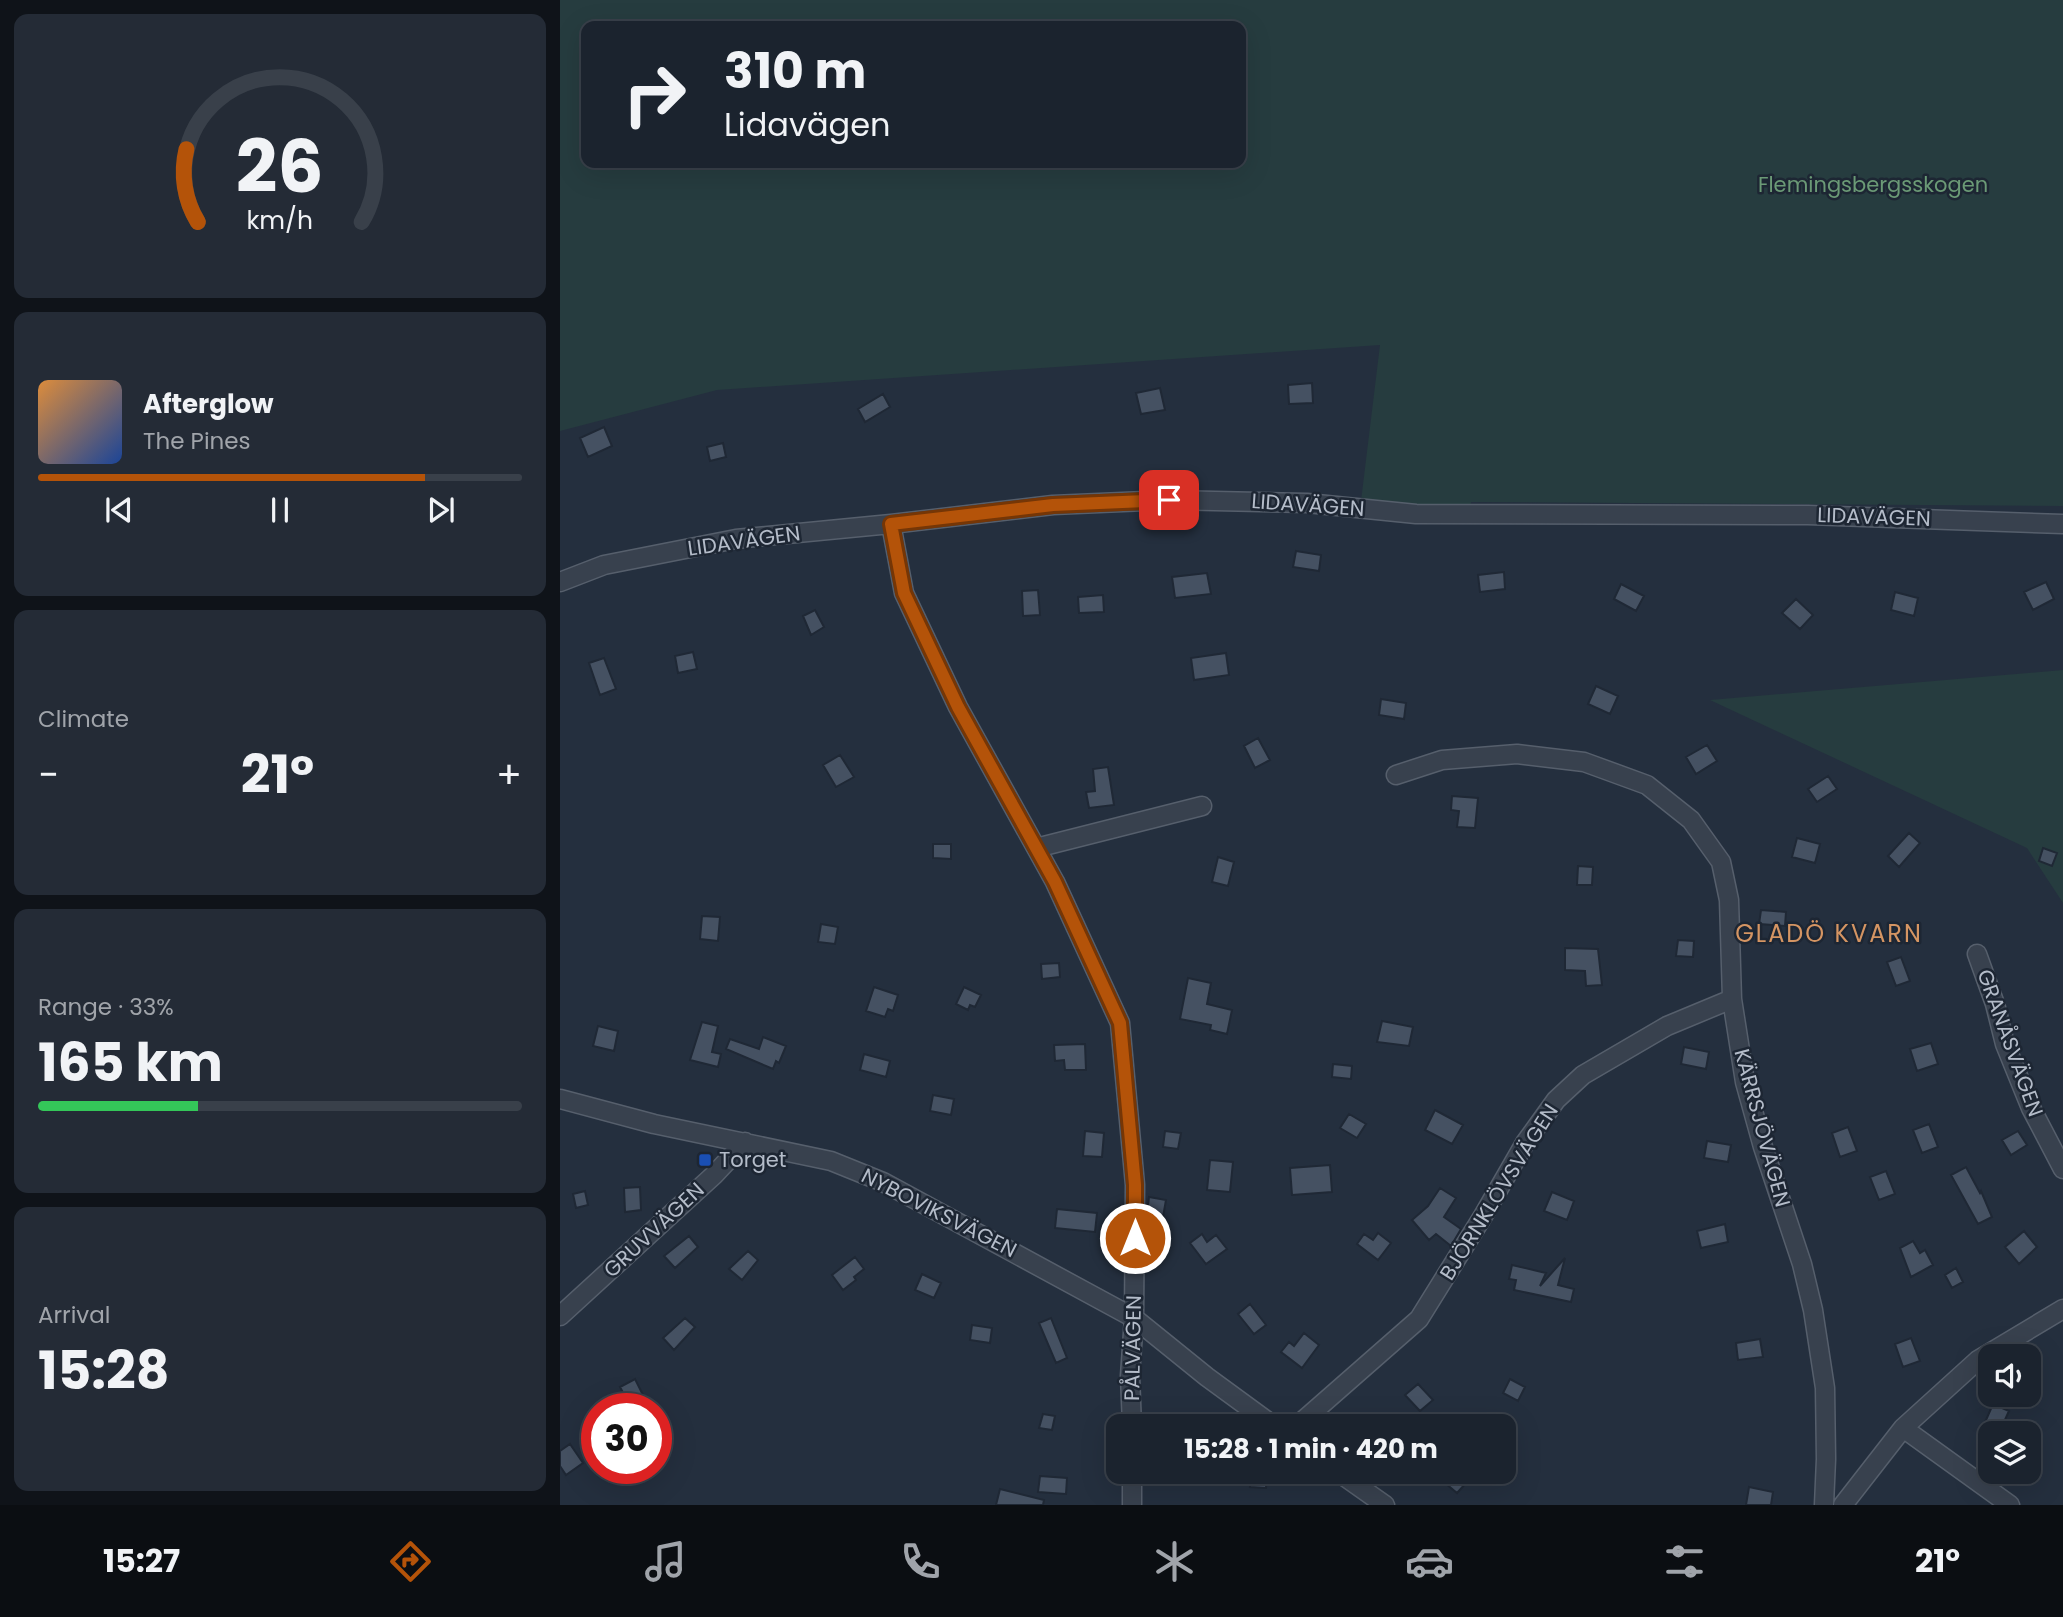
<!DOCTYPE html>
<meta charset="utf-8">
<style>
:root{--surface:#1b232e;--page:#242b36;--text:#f1f3f6;--muted:#a0a4aa;--line:#39404a;--accent:#b45309}
body{margin:0;font-family:Poppins,sans-serif;background:var(--page);color:var(--text);height:100vh;display:flex;flex-direction:column;font-size:26px;white-space:nowrap}
*{box-sizing:border-box;margin:0}
p{font-size:23px;color:var(--muted)}
.icon{flex:none;width:38px;height:38px;fill:none;stroke:currentColor;stroke-width:2;stroke-linecap:round;stroke-linejoin:round}
.map{position:relative;flex:1;overflow:hidden}
.side{display:flex;flex-direction:column;gap:14px;padding:14px;background:#0f1319;width:560px}
.side>*{flex:none}
.top-card{position:absolute;left:21px;top:21px;width:665px;height:147px;border-radius:14px;box-shadow:0 7px 28px #0002,0 0 0 2px var(--line);background:#1b232e;color:var(--text);overflow:hidden}
.controls{position:absolute;left:1418px;top:1344px;display:grid;gap:14px}
.controls a{display:grid;place-items:center;width:63px;height:63px;border-radius:14px;background:var(--surface);box-shadow:0 7px 28px #0002,0 0 0 2px var(--line);font-size:35px}
.speed{position:absolute;left:21px;top:1393px;display:flex;gap:14px;font-size:35px;font-weight:700;text-align:center}
.speed>*{display:grid;place-content:center;width:91px;height:91px;border-radius:50%;background:var(--surface);box-shadow:0 7px 28px #0002,0 0 0 2px var(--line);line-height:1}
.speed .limit{border:10px solid #d22;background:#fff;color:#111}
.pin{position:absolute;display:grid;place-items:center;width:60px;height:60px;color:#fff;margin:-30px;border-radius:14px;box-shadow:0 4px 10px #0006}
.me{position:absolute;width:77px;margin:-38px;rotate:0deg;stroke-linejoin:round;filter:drop-shadow(0 0 5px #0008)}
.turn{display:flex;align-items:center;gap:24px;height:147px;padding:0 28px;font-size:32px}
.turn .icon{width:91px;height:91px;stroke-width:2.5}
.turn b{display:block;font-size:49px;line-height:60px}
.big{font-size:52px;font-weight:700;line-height:1.1}
.side .widget{flex:1;display:flex;flex-direction:column;justify-content:center;gap:10px;min-width:0;padding:0 24px;border-radius:14px;background:var(--page)}
.side .dial{align-items:center;gap:0}
.dial svg{height:182px;overflow:visible;fill:none;stroke:var(--line);stroke-width:7;stroke-linecap:round;text-anchor:middle}
.dial text{fill:var(--text);stroke:none}
.song{display:flex;align-items:center;gap:21px}
.cover{width:84px;height:84px;border-radius:10px;background:linear-gradient(135deg,hsl(30 70% 55%),hsl(220 70% 35%))}
.played{height:7px;border-radius:4px;background:linear-gradient(90deg,var(--accent) 80%,var(--line) 80%)}
.keys{display:flex;justify-content:space-around;direction:ltr}
.heat{display:flex;justify-content:space-between;align-items:center;font-size:38px;direction:ltr}
.charge{height:10px;border-radius:5px;background:linear-gradient(90deg,#34c759 33%,var(--line) 0)}
.trip{position:absolute;left:546px;top:1414px;width:410px;height:70px;border-radius:14px;background:var(--surface);box-shadow:0 7px 28px #0002,0 0 0 2px var(--line);font-weight:700;line-height:70px;text-align:center}
.tab-bar{display:flex;height:112px;justify-content:space-around;align-items:center;background:#0b0e12;color:var(--muted)}
.tab-bar .icon{width:49px;height:49px}
.tab-bar .current{color:var(--accent)}
.tab-bar b{font-size:32px;color:var(--text)}
main{display:flex;flex:1;min-height:0}
.map>svg:first-child{display:block}
.green{fill:#263c3f;fill-rule:evenodd}
.building{fill:#455162;stroke:#1f2835;stroke-width:2}
.lines{fill:none;stroke-linecap:round;stroke-linejoin:round}
.minor-casing{stroke:#565f6c;stroke-width:21}
.minor{stroke:#38414e;stroke-width:18}
.route-casing{stroke:#753606;stroke-width:18}
.route{stroke:#b45309;stroke-width:12}
.transit-dot{fill:#1a4fb4;stroke:#1d2633;stroke-width:2.5}
.labels{text-anchor:middle;stroke-width:5;stroke-linejoin:round;paint-order:stroke}
.park-label{font-size:21px;fill:#6b9a76;stroke:#1d2633}
.street-label{font-size:21px;fill:#b4bcc9;stroke:#1d2633}
.poi-label{font-size:21px;fill:#b4bcc9;stroke:#1d2633;text-anchor:start}
.quarter-label{font-size:24px;letter-spacing:2px;fill:#d59563;stroke:#1d2633}
</style>
<main>
<section class="side">
<div class="widget dial"><svg viewBox="0 0 100 80">
<path d="M14 69A42 42 0 1 1 86 69"/>
<path d="M14 69A42 42 0 0 1 9 37" stroke="#b45309"/>
<text x="50" y="56" font-size="32" font-weight="700">26</text>
<text x="50" y="72" font-size="11">km/h</text>
</svg></div>
<div class="widget">
<div class="song"><i class="cover"></i><div><b>Afterglow</b><p>The Pines</p></div></div>
<div class="played"></div>
<div class="keys"><svg class="icon" aria-label="previous" viewBox="0 0 24 24"><path d="M18 5L8 12l10 7zM5 5v14"/></svg><svg class="icon" aria-label="pause" viewBox="0 0 24 24"><path d="M8 5v14M16 5v14"/></svg><svg class="icon" aria-label="next" viewBox="0 0 24 24"><path d="M6 5l10 7-10 7zM19 5v14"/></svg></div>
</div>
<div class="widget"><p>Climate</p>
<div class="heat"><a>−</a><b class="big">21°</b><a>+</a></div>
</div>
<div class="widget"><p>Range · 33%</p><b class="big">165 km</b><div class="charge"></div></div>
<div class="widget"><p>Arrival</p><b class="big">15:28</b></div>
</section>
<div class="map">
<svg width="1503" height="1505" viewBox="0 0 1503 1505">
<rect width="100%" height="100%" fill="#242f3e"/>
<!-- green -->
<path class="green" d="M0 0H1503V506L911 502 910 513 801 501 820 345 157 390 0 431ZM26 26H681V163H26Z
M1503 670V903L1467 848 1150 700Z"/>
<!-- building -->
<path class="building" d="M752 383 753 403 729 404 728 385Z
M600 388 605 410 581 414 576 393Z
M323 394 330 407 305 422 298 409Z
M44 427 52 446 28 457 20 438Z
M163 443 166 457 150 461 147 447Z
M736 551 761 555 759 571 733 567Z
M944 572 945 589 920 592 918 575Z
M647 573 651 594 615 598 612 577Z
M1486 582 1494 599 1473 610 1464 592Z
M1061 584 1084 596 1076 611 1054 599Z
M478 590 480 615 463 616 462 591Z
M1335 592 1358 598 1354 616 1331 610Z
M543 595 544 612 519 613 518 597Z
M1236 599 1253 615 1240 629 1222 613Z
M255 610 264 627 251 635 243 616Z
M133 652 137 669 118 673 115 656Z
M666 653 669 675 634 680 631 658Z
M44 658 56 689 40 695 29 663Z
M1036 686 1058 696 1050 714 1028 704Z
M821 699 846 703 844 719 819 715Z
M698 738 710 760 695 768 684 746Z
M1147 745 1157 761 1136 774 1126 757Z
M280 755 294 777 276 787 263 765Z
M548 767 554 805 529 808 526 792 535 791 533 769Z
M1268 776 1277 789 1257 802 1248 789Z
M892 796 918 798 915 828 897 827 899 811 891 810Z
M1349 833 1360 843 1339 867 1328 856Z
M1237 838 1260 844 1255 863 1232 857Z
M373 844H391V859L373 858Z
M1483 848 1497 853 1492 866 1479 861Z
M658 857 674 862 668 886 652 882Z
M1018 866 1033 867 1032 885H1017Z
M1201 910 1226 912 1225 926 1199 924Z
M142 916 160 917 158 941 140 939Z
M261 924 278 927 275 944 258 942Z
M1118 940 1134 941 1133 957 1116 956Z
M1005 948 1038 949 1042 985 1026 986 1025 971 1005 970Z
M1341 957 1350 981 1336 986 1327 962Z
M499 963 500 977 482 979 481 964Z
M628 978 651 983 647 1004 672 1010 667 1034 650 1030 651 1025 620 1019Z
M314 987 338 995 333 1011 328 1009 325 1017 306 1011Z
M404 987 421 995 415 1007 410 1005 408 1010 396 1004Z
M822 1021 853 1027 849 1046 817 1042Z
M142 1022 158 1026 152 1052 161 1054 158 1067 130 1060Z
M38 1026 58 1031 54 1051 33 1046Z
M203 1037 226 1046 219 1063 216 1061 213 1069 166 1049 170 1039 199 1049Z
M1371 1043 1378 1064 1357 1071 1350 1049Z
M525 1044 526 1070H505L504 1060 495 1061 494 1045Z
M1124 1047 1149 1052 1146 1069 1121 1064Z
M304 1054 330 1061 326 1077 300 1070Z
M773 1064 792 1066 791 1079 772 1077Z
M373 1095 394 1099 391 1115 370 1111Z
M875 1110 903 1125 892 1144 865 1130Z
M789 1114 806 1124 797 1138 780 1128Z
M1369 1124 1378 1147 1362 1153 1353 1130Z
M1288 1127 1297 1151 1280 1157 1272 1133Z
M525 1131 544 1133 542 1157 523 1156Z
M605 1131 621 1133 618 1149 603 1147Z
M1458 1131 1467 1145 1451 1155 1442 1140Z
M1147 1141 1171 1145 1168 1162 1144 1158Z
M650 1160 673 1162 670 1192 647 1190Z
M770 1165 772 1192 732 1195 730 1168Z
M1406 1167 1420 1193 1421 1191 1432 1217 1418 1224 1391 1175Z
M1326 1171 1335 1194 1319 1200 1310 1177Z
M80 1187 81 1210 65 1212 64 1188Z
M880 1188 896 1198 884 1217 901 1229 891 1246 876 1234 869 1240 852 1220 868 1206Z
M25 1191 28 1205 16 1208 13 1194Z
M992 1192 1014 1201 1007 1220 984 1211Z
M589 1197 606 1200 603 1217 587 1214Z
M497 1209 537 1213 535 1232 495 1228Z
M1165 1224 1168 1242 1141 1248 1137 1231Z
M1464 1231 1477 1247 1459 1264 1445 1247Z
M818 1233 831 1243 818 1260 797 1244 804 1234 813 1240Z
M642 1234 647 1242 656 1235 667 1249 646 1264 630 1243Z
M129 1236 138 1247 115 1268 104 1256Z
M1353 1241 1360 1253 1365 1250 1373 1265 1351 1277 1340 1248Z
M188 1251 198 1260 182 1280 169 1269Z
M295 1257 304 1269 294 1277 296 1280 283 1290 272 1275Z
M1005 1258 998 1285 1014 1289 1011 1302 954 1290 956 1280 949 1279 952 1265 986 1273 980 1286Z
M1396 1268 1403 1282 1392 1288 1385 1275Z
M362 1274 381 1283 374 1298 355 1290Z
M690 1304 706 1325 694 1334 678 1314Z
M125 1318 135 1327 114 1350 103 1338Z
M491 1318 507 1358 496 1363 479 1323Z
M412 1325 432 1328 430 1343 410 1340Z
M744 1333 759 1345 742 1368 721 1352 729 1342 734 1346Z
M1351 1338 1360 1361 1343 1367 1335 1344Z
M1200 1339 1203 1357 1178 1360 1176 1343Z
M75 1379 86 1401 71 1408 60 1387Z
M950 1379 965 1387 958 1401 943 1393Z
M858 1384 873 1400 860 1411 845 1395Z
M1433 1404 1449 1411 1439 1433 1423 1427Z
M483 1414 495 1416 492 1430 479 1428Z
M10 1444 23 1463 6 1475 0 1466V1451Z
M691 1472H707L706 1488 690 1487Z
M872 1472H896L907 1482 897 1493Z
M480 1476 507 1478 506 1494 478 1492Z
M1189 1487 1213 1492 1211 1505H1186Z
M440 1489 484 1500 483 1505H436Z"/>
<g class="lines">
<!-- minor casing -->
<g class="minor-casing">
<path id="minor" d="M331 524 344 593 398 707 495 882 560 1023 575 1185 574 1318 570 1376 572 1426
M0 582 44 565 176 539 331 524 493 505 609 500 747 503 856 514 1248 515 1503 524
M836 775 882 760 957 754 1024 762 1087 785 1131 820 1161 862 1169 900 1172 999 1185 1082 1203 1147 1242 1264 1253 1310 1265 1388 1266 1459 1264 1505
M476 848 642 806
M1417 954 1435 1004 1445 1044 1471 1108 1503 1169
M0 1099 94 1124 271 1161 323 1182 574 1318 647 1377 714 1426
M0 1316 154 1175 185 1142
M737 1426 859 1319 923 1216 965 1143 996 1100 1023 1075 1107 1026 1172 999
M1343 1428 1450 1505
M778 1472 825 1505
M572 1505V1472
M1283 1505 1343 1428 1418 1360 1503 1309"/>
</g>
<!-- minor -->
<use href="#minor" class="minor"/>
</g>
<g class="lines">
<!-- route casing -->
<g class="route-casing">
<path id="route" d="M575 1238V1185L560 1023 495 882 398 707 344 593 331 524 493 505 609 500"/>
</g>
<!-- route -->
<use href="#route" class="route"/>
</g>
<!-- markers -->
<rect class="transit-dot" x="138" y="1153" width="14" height="14" rx="3.5"/>
<g class="labels">
<!-- park labels -->
<g class="park-label">
<text x="1313" y="192">Flemingsbergsskogen</text>
</g>
<!-- street labels -->
<g class="street-label">
<text transform="translate(748 505) rotate(4)" y="7">LIDAVÄGEN</text>
<text transform="translate(1314 517) rotate(2)" y="7">LIDAVÄGEN</text>
<text transform="translate(184 541) rotate(-8)" y="7">LIDAVÄGEN</text>
<text transform="translate(1450 1043) rotate(70)" y="7">GRANÅSVÄGEN</text>
<text transform="translate(1202 1128) rotate(75)" y="7">KÄRRSJÖVÄGEN</text>
<text transform="translate(939 1192) rotate(-58)" y="7">BJÖRNKLÖVSVÄGEN</text>
<text transform="translate(379 1213) rotate(27)" y="7">NYBOVIKSVÄGEN</text>
<text transform="translate(94 1230) rotate(-43)" y="7">GRUVVÄGEN</text>
<text transform="translate(573 1348) rotate(-89)" y="7">PÅLVÄGEN</text>
</g>
<!-- poi labels -->
<g class="poi-label">
<text x="159" y="1167">Torget</text>
</g>
<!-- quarter labels -->
<g class="quarter-label">
<text x="1269" y="942">GLADÖ KVARN</text>
</g>
</g>
</svg>
<div class="controls">
<a><svg class="icon" aria-label="sound" viewBox="0 0 24 24"><path d="M4 9h4l5-4v14l-5-4H4zM17 9q2 3 0 6"/></svg></a>
<a><svg class="icon" aria-label="layers" viewBox="0 0 24 24"><path d="M12 4l9 5-9 5-9-5zM3 14l9 5 9-5"/></svg></a>
</div>
<div class="speed"><div class="limit">30</div></div>
<div class="pin" style="left:609px;top:500px;background:#d93025"><svg class="icon" aria-label="arrive" viewBox="0 0 24 24"><path d="M6 21V4h12l-3 4 3 4H6"/></svg></div>
<svg class="me" style="left:575px;top:1238px" viewBox="-20 -20 40 40"><circle r="17" fill="#b45309" stroke="#fff" stroke-width="3"/><path d="M0-11L8 9 0 5-8 9z" fill="#fff"/></svg>
<div class="trip">15:28 · 1 min · 420 m</div>
<div class="top-card">
<div class="turn"><svg class="icon" aria-label="right" viewBox="0 0 24 24"><path d="M7 20v-9h11M14 6l5 5-5 5"/></svg><div><b>310 m</b>Lidavägen</div></div>
</div>
</div>
</main>
<nav class="tab-bar">
<b>15:27</b>
<svg class="icon current" aria-label="directions" viewBox="0 0 24 24"><path d="M12 3l9 9-9 9-9-9zM9 14v-3h6M13 9l2 2-2 2"/></svg>
<svg class="icon" aria-label="music" viewBox="0 0 24 24"><path d="M9 18V5l10-2v13"/><circle cx="6" cy="18" r="3"/><circle cx="16" cy="16" r="3"/></svg>
<svg class="icon" aria-label="phone" viewBox="0 0 24 24"><path d="M5 4h4l2 5-3 2q2 4 5 5l2-3 5 2v4C11 20 4 13 5 4z"/></svg>
<svg class="icon" aria-label="climate" viewBox="0 0 24 24"><path d="M12 3v18M4 7l16 10M4 17L20 7"/></svg>
<svg class="icon" aria-label="car" viewBox="0 0 24 24"><path d="M5 17H2v-5l4-1 3-4h7l3 4 3 1v5h-3M9 17h6M6 11h13"/><circle cx="7" cy="17" r="2"/><circle cx="17" cy="17" r="2"/></svg>
<svg class="icon" aria-label="filters" viewBox="0 0 24 24"><path d="M4 7h16M4 17h16"/><circle cx="9" cy="7" r="2"/><circle cx="15" cy="17" r="2"/></svg>
<b>21°</b>
</nav>
